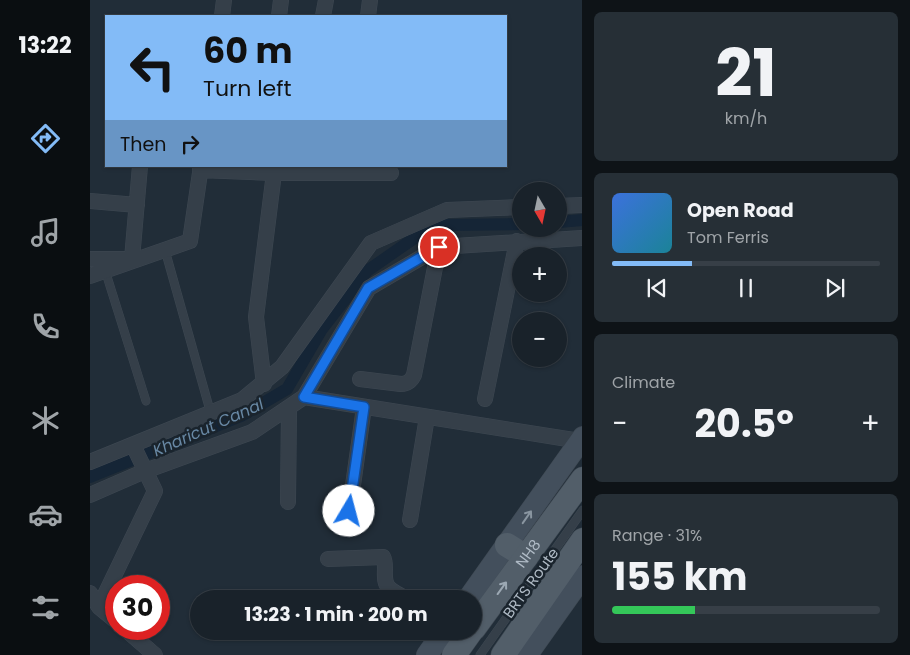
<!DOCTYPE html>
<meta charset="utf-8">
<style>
:root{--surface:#19222a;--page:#262f36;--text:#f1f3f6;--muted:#9fa4a8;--line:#373f47;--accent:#83bbf7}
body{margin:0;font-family:Poppins,sans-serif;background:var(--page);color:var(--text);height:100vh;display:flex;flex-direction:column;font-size:19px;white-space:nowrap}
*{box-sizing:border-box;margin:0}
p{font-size:16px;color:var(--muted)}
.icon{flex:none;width:28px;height:28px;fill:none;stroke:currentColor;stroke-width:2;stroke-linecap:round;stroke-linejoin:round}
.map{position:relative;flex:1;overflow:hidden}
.drawer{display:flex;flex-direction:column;gap:12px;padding:12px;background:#0e1317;width:328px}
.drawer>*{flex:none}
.banner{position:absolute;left:15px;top:15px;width:402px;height:152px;border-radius:0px;box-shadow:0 1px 4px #0004,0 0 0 1px var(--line);background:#83bbf7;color:#111;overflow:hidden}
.needle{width:32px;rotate:171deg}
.controls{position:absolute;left:422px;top:182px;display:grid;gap:10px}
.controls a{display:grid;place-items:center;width:55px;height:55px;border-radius:50%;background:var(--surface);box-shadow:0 1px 4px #0004,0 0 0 1px var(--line);font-size:25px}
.speed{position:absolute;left:15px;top:575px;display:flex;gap:10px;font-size:25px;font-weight:700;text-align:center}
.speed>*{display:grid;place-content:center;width:65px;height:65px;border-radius:50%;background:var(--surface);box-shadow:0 1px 4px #0004,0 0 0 1px var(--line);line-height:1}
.speed .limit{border:8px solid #d22;background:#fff;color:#111}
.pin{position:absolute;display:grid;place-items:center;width:42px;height:42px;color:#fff;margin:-21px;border:2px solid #fff;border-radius:50%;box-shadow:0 1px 5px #0007}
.me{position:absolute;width:55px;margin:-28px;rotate:8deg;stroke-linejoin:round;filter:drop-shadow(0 0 4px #0008)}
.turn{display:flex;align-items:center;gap:18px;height:105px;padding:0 15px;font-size:22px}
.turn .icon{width:65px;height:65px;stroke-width:2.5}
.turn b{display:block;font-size:35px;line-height:42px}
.then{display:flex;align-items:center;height:48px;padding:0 15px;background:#0003;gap:10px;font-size:19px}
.big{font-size:38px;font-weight:700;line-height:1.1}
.drawer .tile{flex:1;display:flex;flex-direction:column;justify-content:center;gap:8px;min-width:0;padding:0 18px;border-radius:8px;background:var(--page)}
.drawer .dial{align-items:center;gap:0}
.dial b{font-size:65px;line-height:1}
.song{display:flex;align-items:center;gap:15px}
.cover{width:60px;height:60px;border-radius:8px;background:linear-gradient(135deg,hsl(220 70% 55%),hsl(190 70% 35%))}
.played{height:5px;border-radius:2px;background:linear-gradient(90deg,var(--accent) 30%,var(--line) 30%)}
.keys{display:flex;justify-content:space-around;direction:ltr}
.heat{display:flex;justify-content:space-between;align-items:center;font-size:28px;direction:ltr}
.charge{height:8px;border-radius:4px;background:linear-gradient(90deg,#34c759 31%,var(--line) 0)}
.trip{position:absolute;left:100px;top:590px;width:292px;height:50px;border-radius:25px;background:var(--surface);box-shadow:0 1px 4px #0004,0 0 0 1px var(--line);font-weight:700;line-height:50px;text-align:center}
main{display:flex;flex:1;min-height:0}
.dock{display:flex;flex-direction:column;width:90px;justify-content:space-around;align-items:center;background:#0a0e11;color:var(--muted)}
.dock .icon{width:35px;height:35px}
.dock .on{color:var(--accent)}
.dock b{font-size:22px;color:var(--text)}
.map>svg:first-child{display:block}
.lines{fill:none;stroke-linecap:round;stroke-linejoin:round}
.canal{stroke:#152536;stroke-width:12}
.lane-casing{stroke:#3e4852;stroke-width:9}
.street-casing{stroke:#3e4852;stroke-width:16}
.secondary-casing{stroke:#3e4852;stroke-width:22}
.primary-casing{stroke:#3e4852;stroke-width:25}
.lane{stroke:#353f49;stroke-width:8}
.street{stroke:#353f49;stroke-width:15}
.secondary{stroke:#434f5c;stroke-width:21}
.primary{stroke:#525e69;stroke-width:24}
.oneway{stroke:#8995a0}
.oneway2{stroke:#9ca8b3}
.route-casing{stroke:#114b97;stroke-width:12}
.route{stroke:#1a73e8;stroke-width:9}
.labels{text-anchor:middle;stroke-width:5;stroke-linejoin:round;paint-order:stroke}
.street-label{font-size:15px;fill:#afbac5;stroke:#1a242d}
.water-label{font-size:16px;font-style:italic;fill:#6888a4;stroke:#1a242d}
</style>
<main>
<nav class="dock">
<b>13:22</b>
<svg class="icon on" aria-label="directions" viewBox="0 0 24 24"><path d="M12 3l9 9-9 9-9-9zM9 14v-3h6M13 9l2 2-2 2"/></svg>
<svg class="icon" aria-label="music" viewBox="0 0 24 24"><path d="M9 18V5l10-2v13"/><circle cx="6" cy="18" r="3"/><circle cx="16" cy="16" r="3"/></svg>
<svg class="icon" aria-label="phone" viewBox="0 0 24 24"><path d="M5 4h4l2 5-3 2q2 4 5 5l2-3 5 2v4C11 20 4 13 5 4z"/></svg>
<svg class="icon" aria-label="climate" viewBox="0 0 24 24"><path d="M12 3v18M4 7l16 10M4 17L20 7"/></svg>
<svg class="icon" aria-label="car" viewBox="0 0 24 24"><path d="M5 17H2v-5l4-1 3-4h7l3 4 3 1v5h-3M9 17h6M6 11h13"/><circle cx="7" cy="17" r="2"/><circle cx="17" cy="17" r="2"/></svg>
<svg class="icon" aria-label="filters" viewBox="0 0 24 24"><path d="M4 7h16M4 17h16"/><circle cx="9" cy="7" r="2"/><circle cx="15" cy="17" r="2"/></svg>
</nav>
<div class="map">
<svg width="493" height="655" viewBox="0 0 493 655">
<rect width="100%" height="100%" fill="#212d38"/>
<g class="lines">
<!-- canal -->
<path class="canal" d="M469 222 493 220
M0 477 151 416 197 389 232 329 277 271 323 239 357 225 431 224"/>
<!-- lane casing -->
<g class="lane-casing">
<path id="lane" d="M75 250 121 414
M15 270 56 401
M390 655 493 510"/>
</g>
<!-- street casing -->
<g class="street-casing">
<path id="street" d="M132 16 134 0
M189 16 191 0
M233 16 236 0
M278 16 280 0
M110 170 184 173H301
M0 201 47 205
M469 206 493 205
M0 259H36
M42 259 50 166
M0 276 100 241 111 166
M270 379 311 384C318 384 321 381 324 375L349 247
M174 384 166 317 184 173
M214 397 279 288 349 247 493 238
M395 399 427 241
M0 462 152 400 192 367 281 243 357 210 431 207
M0 495 55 471 162 432 214 397 490 441
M198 502 199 407
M320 520 337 417
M257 528 274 407
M238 559 293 557C298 566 291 580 299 588 303 592 311 596 317 599
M0 593 9 607 26 621
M9 607 65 491 43 445
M35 629 65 655"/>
</g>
<!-- secondary casing -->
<g class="secondary-casing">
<path id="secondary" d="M378 599 493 437
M337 655 354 631
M437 655 493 576"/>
</g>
<!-- primary casing -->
<g class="primary-casing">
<g id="primary">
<path d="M417 545 436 557"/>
<path id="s1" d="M384 628 493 479"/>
<path d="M364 655 381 631"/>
<path d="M413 655 493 540"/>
</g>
</g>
<!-- lane -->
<use href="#lane" class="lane"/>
<!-- street -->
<use href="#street" class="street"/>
<!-- secondary -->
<use href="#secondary" class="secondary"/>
<!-- primary -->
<use href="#primary" class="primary"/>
</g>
<!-- one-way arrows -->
<defs><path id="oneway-shaft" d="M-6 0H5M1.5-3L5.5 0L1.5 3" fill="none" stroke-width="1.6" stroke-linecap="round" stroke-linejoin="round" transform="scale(1.25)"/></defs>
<use class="oneway" href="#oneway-shaft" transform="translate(437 517) rotate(-55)"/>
<use class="oneway2" href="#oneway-shaft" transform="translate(412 588) rotate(-54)"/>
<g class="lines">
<!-- route casing -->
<g class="route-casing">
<path id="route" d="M259 511 274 407 214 397 278 288 349 247"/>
</g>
<!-- route -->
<use href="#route" class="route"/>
</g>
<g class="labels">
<!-- street labels -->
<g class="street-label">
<text dy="5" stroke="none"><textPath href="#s1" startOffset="92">NH8</textPath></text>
<text transform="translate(441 583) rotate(-54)" y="5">BRTS Route</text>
</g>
<!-- water labels -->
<g class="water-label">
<text transform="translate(118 427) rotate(-24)" y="6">Kharicut Canal</text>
</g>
</g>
</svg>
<div class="controls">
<a><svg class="needle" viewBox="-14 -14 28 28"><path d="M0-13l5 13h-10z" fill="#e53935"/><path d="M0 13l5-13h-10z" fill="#9fa4a8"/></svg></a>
<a>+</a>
<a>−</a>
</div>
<div class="speed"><div class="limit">30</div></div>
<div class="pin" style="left:349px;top:247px;background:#d93025"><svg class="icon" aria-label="arrive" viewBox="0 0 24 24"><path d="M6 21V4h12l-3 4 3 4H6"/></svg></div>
<svg class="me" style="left:259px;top:511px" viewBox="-20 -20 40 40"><circle r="19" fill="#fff"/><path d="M0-13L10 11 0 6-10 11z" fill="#1a73e8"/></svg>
<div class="trip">13:23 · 1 min · 200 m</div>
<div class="banner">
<div class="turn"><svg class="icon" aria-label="left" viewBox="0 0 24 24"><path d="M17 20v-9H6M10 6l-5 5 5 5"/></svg><div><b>60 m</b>Turn left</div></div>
<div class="then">Then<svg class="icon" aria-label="right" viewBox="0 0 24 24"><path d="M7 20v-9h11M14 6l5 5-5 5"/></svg></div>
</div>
</div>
<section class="drawer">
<div class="tile dial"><b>21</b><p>km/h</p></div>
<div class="tile">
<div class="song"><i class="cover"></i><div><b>Open Road</b><p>Tom Ferris</p></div></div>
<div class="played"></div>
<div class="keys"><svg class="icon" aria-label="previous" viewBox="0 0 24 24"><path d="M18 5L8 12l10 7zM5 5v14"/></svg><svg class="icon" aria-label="pause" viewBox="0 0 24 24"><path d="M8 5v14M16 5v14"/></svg><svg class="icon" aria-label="next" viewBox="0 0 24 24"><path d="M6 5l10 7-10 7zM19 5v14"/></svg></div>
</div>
<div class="tile"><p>Climate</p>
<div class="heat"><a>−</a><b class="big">20.5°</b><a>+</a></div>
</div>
<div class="tile"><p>Range · 31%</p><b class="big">155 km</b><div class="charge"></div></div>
</section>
</main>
